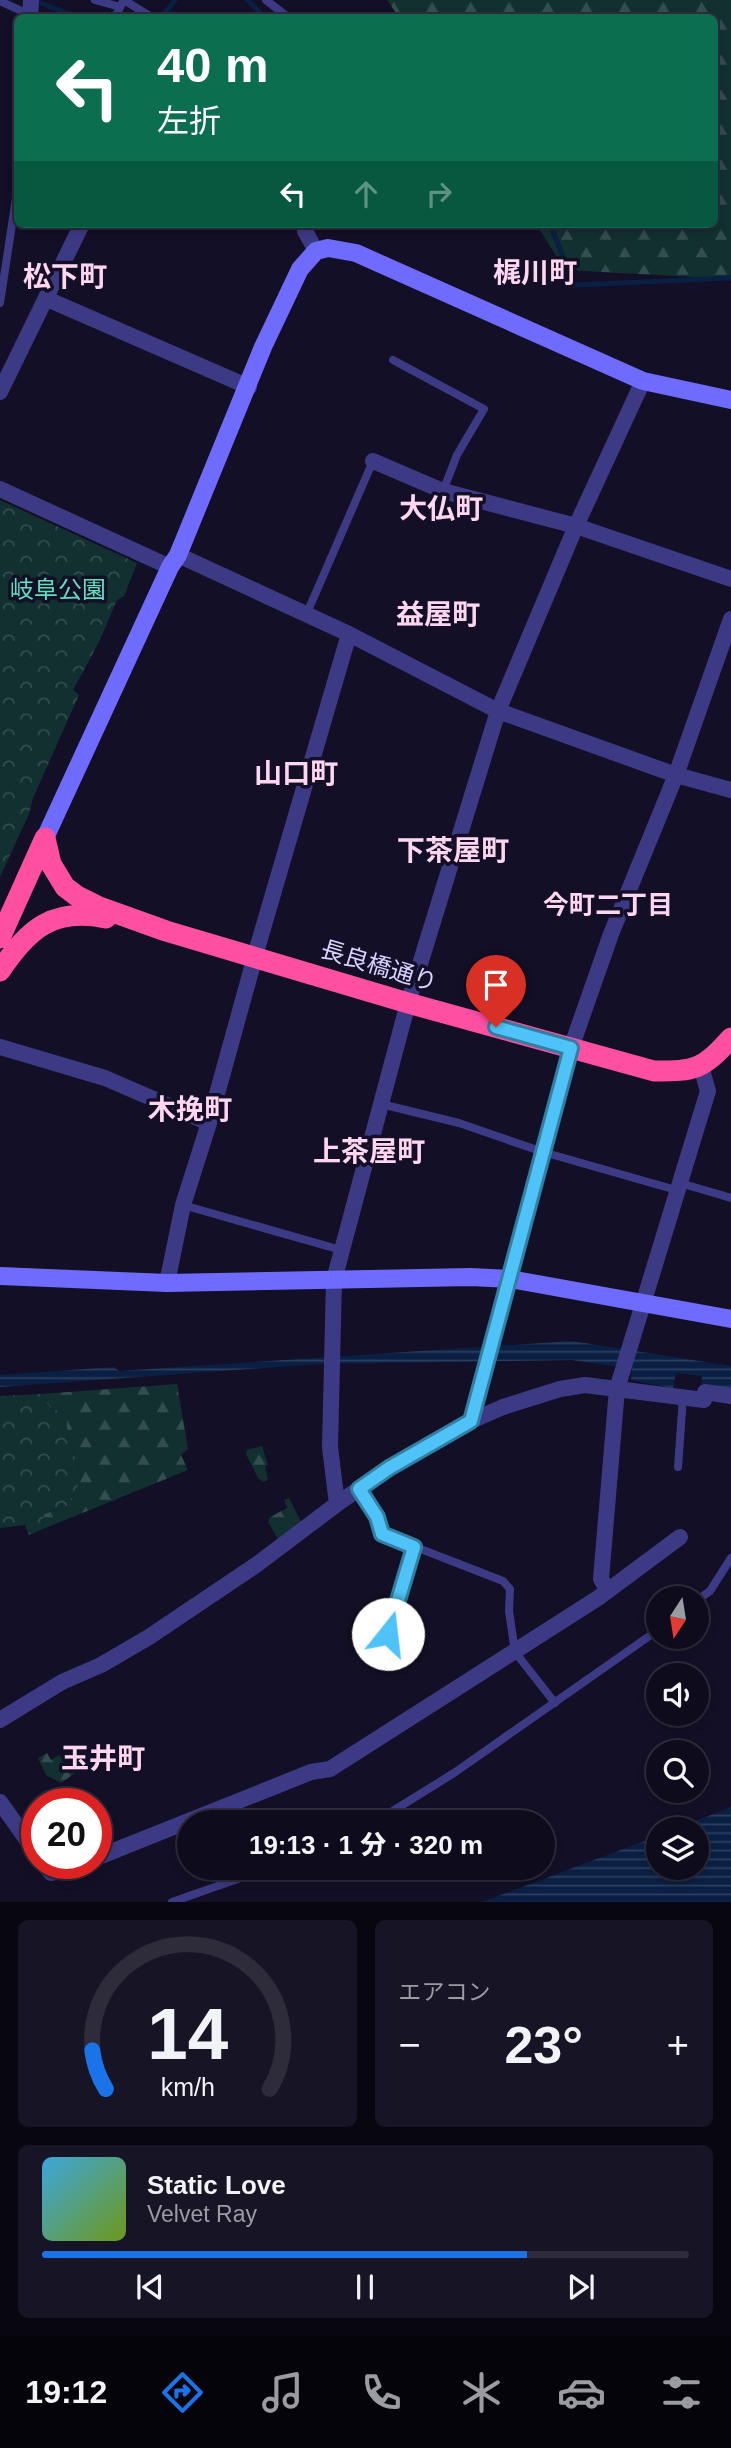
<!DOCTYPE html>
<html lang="ja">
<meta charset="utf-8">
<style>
:root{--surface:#0e0b1c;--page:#171425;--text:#f1f3f6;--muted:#9b9ba3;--line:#2e2b3b;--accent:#1a73e8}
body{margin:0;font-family:Helvetica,"Noto Sans JP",sans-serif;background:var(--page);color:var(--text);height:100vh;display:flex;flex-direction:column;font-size:26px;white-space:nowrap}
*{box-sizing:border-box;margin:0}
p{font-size:23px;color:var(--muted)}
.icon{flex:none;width:38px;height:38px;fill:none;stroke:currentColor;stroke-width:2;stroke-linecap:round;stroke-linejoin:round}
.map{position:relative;height:1902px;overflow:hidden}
.drawer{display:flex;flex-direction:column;gap:18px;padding:18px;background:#08060f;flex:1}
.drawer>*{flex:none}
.hud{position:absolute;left:14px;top:14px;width:704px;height:214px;border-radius:10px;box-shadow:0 4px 10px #0003,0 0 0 2px var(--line);background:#0b6e4f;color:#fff;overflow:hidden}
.needle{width:46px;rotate:192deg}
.controls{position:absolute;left:646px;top:1586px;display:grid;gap:14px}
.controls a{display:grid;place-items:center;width:63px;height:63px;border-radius:50%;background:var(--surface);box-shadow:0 4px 10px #0003,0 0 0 2px var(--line);font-size:35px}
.speed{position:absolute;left:21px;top:1788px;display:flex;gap:14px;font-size:35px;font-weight:700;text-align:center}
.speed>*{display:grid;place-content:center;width:91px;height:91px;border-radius:50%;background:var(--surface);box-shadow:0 4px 10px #0003,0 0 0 2px var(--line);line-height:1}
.speed .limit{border:10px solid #d22;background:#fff;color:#111}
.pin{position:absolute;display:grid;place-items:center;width:60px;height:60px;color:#fff;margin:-72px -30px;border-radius:50% 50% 50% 0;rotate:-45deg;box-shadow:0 0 7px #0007}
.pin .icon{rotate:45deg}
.me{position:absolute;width:77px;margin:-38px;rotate:16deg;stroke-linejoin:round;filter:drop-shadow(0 0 5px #0008)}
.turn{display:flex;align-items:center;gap:24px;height:147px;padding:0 28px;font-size:32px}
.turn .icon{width:91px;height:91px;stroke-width:2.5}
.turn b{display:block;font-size:49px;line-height:60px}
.lanes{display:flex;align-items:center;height:66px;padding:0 28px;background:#0003;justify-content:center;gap:35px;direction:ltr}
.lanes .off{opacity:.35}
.big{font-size:52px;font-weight:800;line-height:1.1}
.drawer .tile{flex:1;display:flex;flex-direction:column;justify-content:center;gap:10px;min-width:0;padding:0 24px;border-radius:10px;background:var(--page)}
.drawer .dial{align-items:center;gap:0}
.dial svg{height:182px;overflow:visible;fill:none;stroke:var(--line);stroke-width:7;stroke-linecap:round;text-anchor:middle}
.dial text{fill:var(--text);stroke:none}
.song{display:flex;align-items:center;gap:21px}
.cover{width:84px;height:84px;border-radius:10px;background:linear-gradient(135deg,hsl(200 70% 55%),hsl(80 70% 35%))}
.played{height:7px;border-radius:4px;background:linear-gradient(90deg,var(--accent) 75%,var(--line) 75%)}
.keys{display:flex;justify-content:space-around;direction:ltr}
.heat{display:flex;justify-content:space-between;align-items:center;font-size:38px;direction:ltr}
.drawer .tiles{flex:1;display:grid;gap:18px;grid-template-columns:1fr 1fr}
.tile:last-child{grid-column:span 2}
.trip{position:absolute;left:177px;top:1810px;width:378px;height:70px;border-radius:35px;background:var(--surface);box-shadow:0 4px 10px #0003,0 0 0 2px var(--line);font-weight:800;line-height:70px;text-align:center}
.tabs{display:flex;height:112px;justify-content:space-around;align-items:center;background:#06040b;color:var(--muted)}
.tabs .icon{width:49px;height:49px}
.tabs .on{color:var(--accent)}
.tabs b{font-size:32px;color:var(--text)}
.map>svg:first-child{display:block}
.forest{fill:url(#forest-firs)}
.park{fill:url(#park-crowns)}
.water{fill:url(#water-rules)}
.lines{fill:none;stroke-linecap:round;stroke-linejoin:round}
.stream{stroke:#0a1f44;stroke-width:5}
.lane{stroke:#3d3a85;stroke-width:8}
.street{stroke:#3d3a85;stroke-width:16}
.secondary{stroke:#6f6bff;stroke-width:18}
.highway{stroke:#ff4fa3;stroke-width:21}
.route-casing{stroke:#337fa1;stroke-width:18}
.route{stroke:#4fc3f7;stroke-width:12}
.labels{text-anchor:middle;stroke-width:7;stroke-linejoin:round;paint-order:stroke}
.park-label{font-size:24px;fill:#5fe0c0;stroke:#130f26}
.street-label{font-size:24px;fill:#d9d4ff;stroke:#130f26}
.neighbourhood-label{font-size:26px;font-weight:bold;fill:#ffd6f0;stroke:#130f26}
.quarter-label{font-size:28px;font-weight:bold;fill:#ffd6f0;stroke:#130f26}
</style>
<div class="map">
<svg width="731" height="1902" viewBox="0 0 731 1902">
<defs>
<pattern id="forest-firs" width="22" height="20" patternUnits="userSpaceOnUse" patternTransform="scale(1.75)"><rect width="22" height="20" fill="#12302f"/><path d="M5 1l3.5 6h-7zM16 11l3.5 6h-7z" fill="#344d4e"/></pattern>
<pattern id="park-crowns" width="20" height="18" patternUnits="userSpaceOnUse" patternTransform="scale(1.75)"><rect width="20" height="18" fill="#12302f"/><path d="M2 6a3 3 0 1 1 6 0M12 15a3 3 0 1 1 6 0" fill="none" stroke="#344d4e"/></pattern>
<pattern id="water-rules" width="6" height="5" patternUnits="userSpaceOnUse" patternTransform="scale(1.75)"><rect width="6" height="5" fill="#0a1f44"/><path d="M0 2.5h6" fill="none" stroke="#2d3f60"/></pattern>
</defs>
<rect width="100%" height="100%" fill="#130f26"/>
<!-- forest -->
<path class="forest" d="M387 0H731V279L565 270 536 224H714V18L399 17Z
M177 1384 188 1449 181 1455 188 1470 43 1529 44 1514 67 1506 82 1478 67 1435V1414L50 1408 41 1394Z
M262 1446 268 1465 265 1466 268 1480 263 1482 258 1478 246 1454 247 1450Z
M289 1498 301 1522 279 1541 268 1522 270 1517 287 1508 284 1500Z
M47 1753 51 1760 59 1755 75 1773 61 1783 46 1775 38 1758Z"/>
<!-- park -->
<path class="park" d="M0 500 137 563 124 596 117 600 99 642 73 690 79 695 33 798 29 814 0 877Z
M41 1394 50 1408 67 1414V1435L82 1478 67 1506 44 1514 43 1529 29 1535 25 1525 0 1528V1396Z"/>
<!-- water -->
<path class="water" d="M572 1341 731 1366V1392L701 1387 702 1376 676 1373 673 1388 631 1380 632 1369 572 1360 320 1364 0 1387V1375L114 1367 119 1371Z
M731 1807V1902H482L658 1836V1867H696V1829H676Z"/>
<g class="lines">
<!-- stream -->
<path class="stream" d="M247 0 266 18
M35 1 80 18
M161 18 175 0
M550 224 574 285 731 278"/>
<!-- lane -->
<path class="lane" d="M95 0 120 7
M124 0 153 18
M266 0 289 18
M0 1 30 15
M115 18 122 3
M0 303 18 185
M393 360 484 409 457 455 443 491
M307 613 373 461
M381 1104 459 1123 543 1152 676 1190
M680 1183 731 1198
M183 1205 341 1250
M678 1467 683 1397
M359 1489 377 1517 382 1534 503 1581 510 1589 509 1611 515 1652 555 1703
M696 1601 710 1591 731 1558
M388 1634 414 1547
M375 1822 454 1773 658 1630
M172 1902 272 1867"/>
<!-- street -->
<path class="street" d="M30 18 31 0
M306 224 305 231 316 251
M47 299 249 387
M0 392 82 224
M373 461 443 491 576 526 731 579
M0 489 170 567
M178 555 349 634 498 711 676 775 731 790
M0 1047 105 1078 209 1123
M167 1283 183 1205 209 1123 259 942 349 634
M471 1421 571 1048 611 934 676 775 731 619
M337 1504 330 1447 334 1280 408 1003 498 711 576 526 643 381
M608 1591 601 1579 617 1389 708 1091 701 1067
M0 1720 62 1682 101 1665 149 1637 256 1565 337 1504 389 1468 471 1421 503 1407 560 1389 585 1385 704 1400 705 1392 731 1396
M0 1802 37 1854
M96 1858 311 1772 330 1769 598 1598 680 1537
M44 1864 51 1873 82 1864"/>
<!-- secondary -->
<path class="secondary" d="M45 838 170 567 178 555 263 347 300 269 316 251 328 248 356 253 643 381 731 400
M0 1276 167 1283 471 1277 510 1279 731 1319"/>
<!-- highway -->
<path class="highway" d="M45 838 51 864 65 887 77 896 99 907 166 931 408 1003 654 1071C696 1071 702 1070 731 1038
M0 938 45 838
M0 971C28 929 53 907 106 918"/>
</g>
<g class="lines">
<!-- route casing -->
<g class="route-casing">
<path id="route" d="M388 1634 414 1547 382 1534 377 1517 359 1489 389 1468 471 1421 571 1048 496 1027"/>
</g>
<!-- route -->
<use href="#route" class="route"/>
</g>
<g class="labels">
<!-- park labels -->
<g class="park-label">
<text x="58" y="598">岐阜公園</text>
</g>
<!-- street labels -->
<g class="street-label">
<text transform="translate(379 966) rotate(17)" y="8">長良橋通り</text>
</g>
<!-- neighbourhood labels -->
<g class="neighbourhood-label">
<text x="608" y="914">今町二丁目</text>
</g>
<!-- quarter labels -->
<g class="quarter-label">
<text x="535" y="282">梶川町</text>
<text x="65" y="286">松下町</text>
<text x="441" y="518">大仏町</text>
<text x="438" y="624">益屋町</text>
<text x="296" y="783">山口町</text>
<text x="453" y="860">下茶屋町</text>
<text x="190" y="1119">木挽町</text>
<text x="369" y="1161">上茶屋町</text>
<text x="103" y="1768">玉井町</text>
</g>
</g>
</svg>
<div class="controls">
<a><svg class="needle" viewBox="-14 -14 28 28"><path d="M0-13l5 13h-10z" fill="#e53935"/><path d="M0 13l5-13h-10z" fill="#9b9ba3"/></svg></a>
<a><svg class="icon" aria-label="sound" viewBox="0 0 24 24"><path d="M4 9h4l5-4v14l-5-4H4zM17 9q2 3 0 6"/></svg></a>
<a><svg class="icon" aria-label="search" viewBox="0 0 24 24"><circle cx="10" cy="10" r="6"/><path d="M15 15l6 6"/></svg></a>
<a><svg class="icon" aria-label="layers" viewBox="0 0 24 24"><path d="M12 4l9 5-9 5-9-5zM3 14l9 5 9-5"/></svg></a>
</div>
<div class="speed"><div class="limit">20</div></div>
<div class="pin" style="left:496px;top:1027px;background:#d93025"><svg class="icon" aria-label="arrive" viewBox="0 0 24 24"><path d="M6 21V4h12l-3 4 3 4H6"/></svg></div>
<svg class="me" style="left:388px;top:1634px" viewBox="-20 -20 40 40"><circle r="19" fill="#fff"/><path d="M0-13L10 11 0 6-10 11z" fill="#4fc3f7"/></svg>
<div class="trip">19:13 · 1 分 · 320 m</div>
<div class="hud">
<div class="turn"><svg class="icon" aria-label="left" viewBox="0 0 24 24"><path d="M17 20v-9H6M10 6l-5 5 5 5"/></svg><div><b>40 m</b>左折</div></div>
<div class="lanes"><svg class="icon" aria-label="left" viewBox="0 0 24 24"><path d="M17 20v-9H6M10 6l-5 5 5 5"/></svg><svg class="icon off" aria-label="ahead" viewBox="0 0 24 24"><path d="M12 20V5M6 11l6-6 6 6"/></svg><svg class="icon off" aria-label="right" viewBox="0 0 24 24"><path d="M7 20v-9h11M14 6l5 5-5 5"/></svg></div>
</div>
</div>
<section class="drawer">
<div class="tiles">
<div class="tile dial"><svg viewBox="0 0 100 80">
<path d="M14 69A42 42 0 1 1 86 69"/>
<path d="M14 69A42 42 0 0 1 8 52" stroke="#1a73e8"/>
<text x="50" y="56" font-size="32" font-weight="700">14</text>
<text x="50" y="72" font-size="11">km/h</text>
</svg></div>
<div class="tile"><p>エアコン</p>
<div class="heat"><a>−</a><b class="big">23°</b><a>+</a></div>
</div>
<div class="tile">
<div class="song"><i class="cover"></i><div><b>Static Love</b><p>Velvet Ray</p></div></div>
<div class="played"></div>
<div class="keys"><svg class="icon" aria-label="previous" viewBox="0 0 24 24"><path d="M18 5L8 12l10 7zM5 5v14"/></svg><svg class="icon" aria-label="pause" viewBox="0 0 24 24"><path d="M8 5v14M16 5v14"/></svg><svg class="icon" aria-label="next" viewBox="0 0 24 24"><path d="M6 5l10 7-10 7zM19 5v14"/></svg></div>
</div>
</div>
</section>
<nav class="tabs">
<b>19:12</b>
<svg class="icon on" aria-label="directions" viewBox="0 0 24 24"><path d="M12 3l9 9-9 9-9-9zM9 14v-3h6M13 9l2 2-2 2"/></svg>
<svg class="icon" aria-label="music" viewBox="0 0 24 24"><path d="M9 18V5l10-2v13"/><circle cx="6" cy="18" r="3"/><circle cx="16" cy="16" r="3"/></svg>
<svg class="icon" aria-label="phone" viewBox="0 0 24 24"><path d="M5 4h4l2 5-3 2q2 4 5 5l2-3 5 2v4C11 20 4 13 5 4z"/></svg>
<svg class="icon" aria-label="climate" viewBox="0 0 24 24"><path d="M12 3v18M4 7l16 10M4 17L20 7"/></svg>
<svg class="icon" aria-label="car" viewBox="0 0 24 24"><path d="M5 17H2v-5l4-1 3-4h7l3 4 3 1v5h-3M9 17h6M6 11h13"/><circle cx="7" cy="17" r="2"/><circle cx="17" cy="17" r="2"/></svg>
<svg class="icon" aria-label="filters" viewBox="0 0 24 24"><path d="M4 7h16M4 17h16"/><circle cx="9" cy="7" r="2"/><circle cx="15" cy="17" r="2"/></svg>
</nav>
